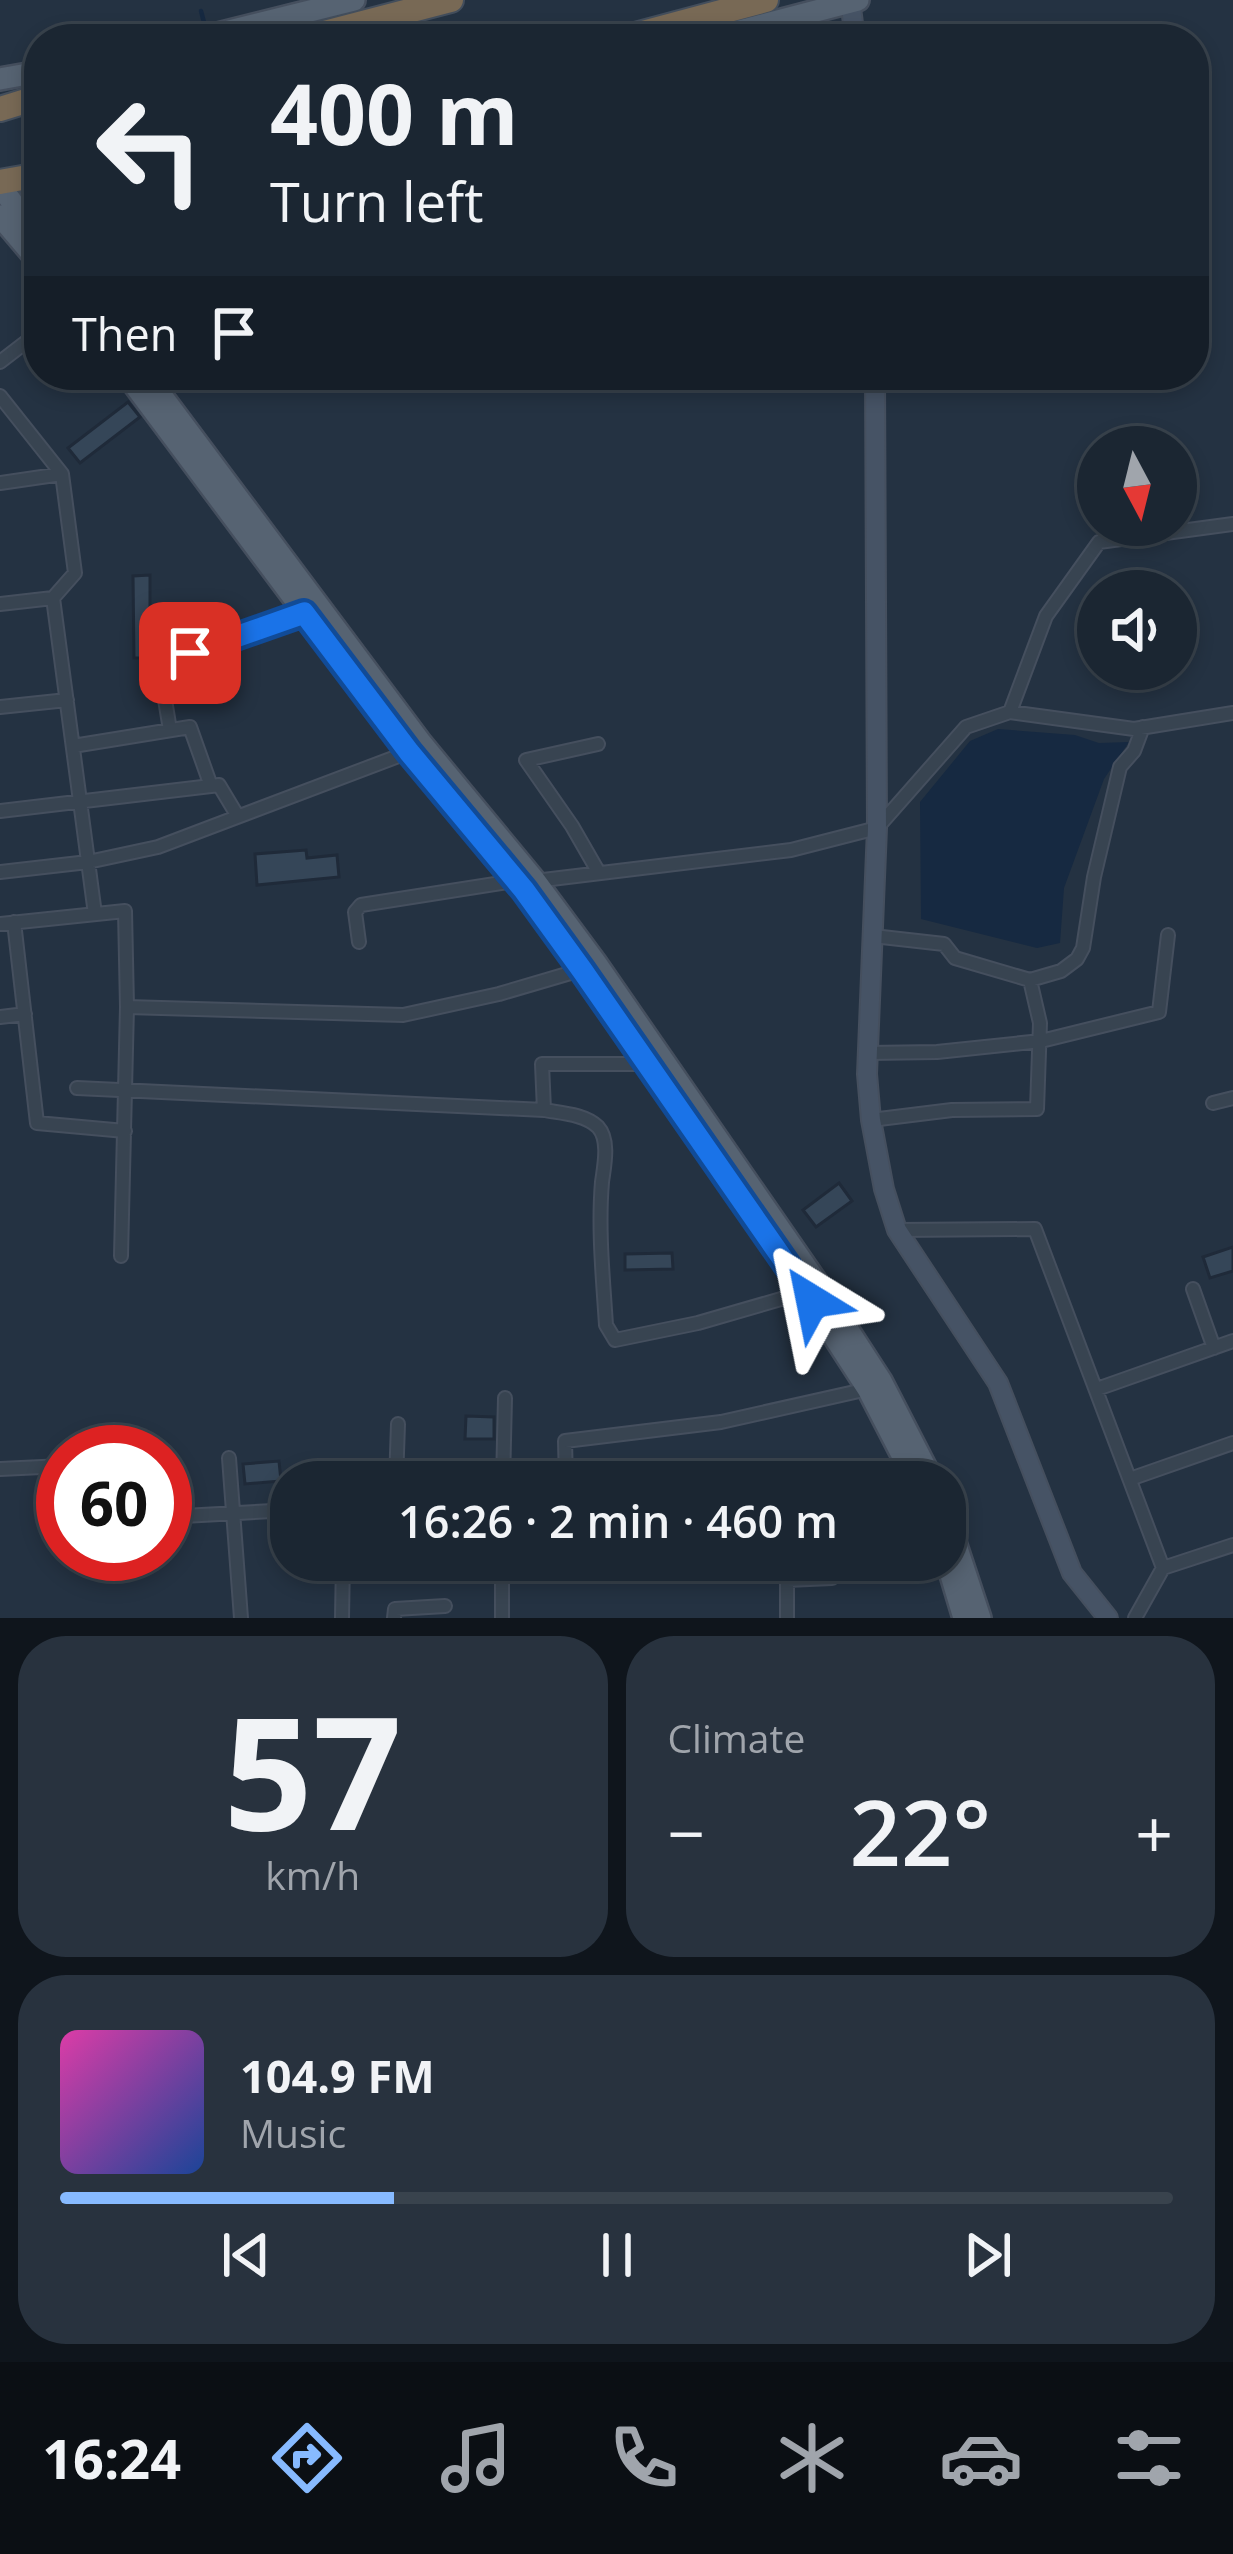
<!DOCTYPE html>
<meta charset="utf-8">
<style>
:root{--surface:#1b2632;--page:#28323e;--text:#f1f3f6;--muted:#a0a5ac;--line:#39434d;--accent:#87baff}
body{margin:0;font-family:"Open Sans",sans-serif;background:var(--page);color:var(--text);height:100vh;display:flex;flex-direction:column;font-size:45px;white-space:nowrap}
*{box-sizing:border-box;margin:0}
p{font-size:39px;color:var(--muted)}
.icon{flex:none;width:66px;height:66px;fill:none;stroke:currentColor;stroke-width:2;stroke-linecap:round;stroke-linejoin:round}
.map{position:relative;height:1618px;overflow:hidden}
.drawer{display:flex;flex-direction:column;gap:18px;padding:18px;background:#0f151c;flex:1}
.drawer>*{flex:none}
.hud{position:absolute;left:24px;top:24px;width:1185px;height:366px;border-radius:48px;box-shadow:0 6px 18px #0003,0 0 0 3px var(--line);background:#1b2632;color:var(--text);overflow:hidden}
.needle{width:78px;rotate:173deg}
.fabs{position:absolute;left:1077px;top:426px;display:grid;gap:24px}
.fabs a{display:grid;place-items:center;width:120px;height:120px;border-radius:50%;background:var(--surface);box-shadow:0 6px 18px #0003,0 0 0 3px var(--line);font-size:60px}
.speed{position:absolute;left:36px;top:1425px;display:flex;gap:24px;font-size:60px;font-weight:700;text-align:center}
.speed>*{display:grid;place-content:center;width:156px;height:156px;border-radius:50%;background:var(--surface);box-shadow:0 6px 18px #0003,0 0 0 3px var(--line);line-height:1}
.speed .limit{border:18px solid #d22;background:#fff;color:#111}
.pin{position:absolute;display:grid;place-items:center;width:102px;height:102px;color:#fff;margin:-51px;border-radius:24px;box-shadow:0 6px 18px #0006}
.me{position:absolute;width:132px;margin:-66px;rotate:325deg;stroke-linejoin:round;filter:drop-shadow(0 0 9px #0008)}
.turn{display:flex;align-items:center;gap:42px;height:252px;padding:0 48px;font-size:54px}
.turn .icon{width:156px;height:156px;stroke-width:2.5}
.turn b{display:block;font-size:84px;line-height:102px}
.then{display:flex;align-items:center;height:114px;padding:0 48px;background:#0003;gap:24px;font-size:45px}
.big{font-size:90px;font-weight:600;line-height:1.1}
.drawer .tile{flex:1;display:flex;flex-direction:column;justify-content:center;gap:18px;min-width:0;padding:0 42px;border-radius:48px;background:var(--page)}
.drawer .dial{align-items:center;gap:0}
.dial b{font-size:156px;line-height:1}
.song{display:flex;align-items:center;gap:36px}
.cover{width:144px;height:144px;border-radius:18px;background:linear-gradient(135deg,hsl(320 70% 55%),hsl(220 70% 35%))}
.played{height:12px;border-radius:6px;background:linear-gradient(90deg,var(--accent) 30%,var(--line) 30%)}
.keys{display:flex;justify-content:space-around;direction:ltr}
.heat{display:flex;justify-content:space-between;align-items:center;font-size:66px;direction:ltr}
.drawer .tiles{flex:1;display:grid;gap:18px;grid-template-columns:1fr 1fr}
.tile:last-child{grid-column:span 2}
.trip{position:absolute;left:270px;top:1461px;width:696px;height:120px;border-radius:48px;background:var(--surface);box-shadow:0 6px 18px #0003,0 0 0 3px var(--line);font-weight:600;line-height:120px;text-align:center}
.tab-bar{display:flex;height:192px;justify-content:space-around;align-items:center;background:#0b0f14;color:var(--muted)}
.tab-bar .icon{width:84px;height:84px}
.tab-bar .current{color:var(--accent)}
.tab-bar b{font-size:54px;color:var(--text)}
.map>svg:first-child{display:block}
.water{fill:#162941}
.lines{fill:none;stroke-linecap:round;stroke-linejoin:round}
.stream{stroke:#162941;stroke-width:4.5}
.building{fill:#354658;stroke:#1f2a39;stroke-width:3}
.street-casing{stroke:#454f5e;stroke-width:16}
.secondary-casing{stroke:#454f5e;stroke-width:22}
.primary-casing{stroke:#454f5e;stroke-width:26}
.highway-casing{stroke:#434e5c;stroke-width:28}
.street{stroke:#384451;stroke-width:12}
.secondary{stroke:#465365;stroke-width:18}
.primary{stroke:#566372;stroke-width:21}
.highway{stroke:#786955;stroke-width:24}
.route-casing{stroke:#114b97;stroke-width:30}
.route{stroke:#1a73e8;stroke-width:21}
</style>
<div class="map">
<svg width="1233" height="1618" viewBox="0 0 1233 1618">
<rect width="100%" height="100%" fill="#243242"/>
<!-- water -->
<path class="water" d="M998 729 1075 735 1099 743 1129 742 1104 779 1064 888 1060 943 1037 948 921 919 920 802 970 741Z"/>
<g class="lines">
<!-- stream -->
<path class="stream" d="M201 11 205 26"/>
</g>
<!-- building -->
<path class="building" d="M128 402 140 417 80 463 68 448Z
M150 575V622L145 631 148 658H134L133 576Z
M306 850 307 858 337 855 339 877 257 885 255 854Z
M839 1183 852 1201 816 1227 803 1210Z
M1233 1247V1271L1210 1278 1203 1257Z
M672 1253 673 1269 625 1270V1254Z
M466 1416 494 1417V1439H465Z
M279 1461 281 1481 245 1484 243 1464Z"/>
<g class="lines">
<!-- street casing -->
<g class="street-casing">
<path id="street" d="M0 362 39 332
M0 396 62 474 75 573 53 598 0 604
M0 483 62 474
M53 598 95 914
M155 631 159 663
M0 707 67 700
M1010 712 1046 616 1099 542 1233 524
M170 730 159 663 304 613
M598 744 526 760 572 826 599 873
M73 746 190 727 211 786 219 785 237 815
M0 811 211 786
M0 872 88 862 158 847 409 752
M535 881 791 850 877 828 966 727 1010 712 1134 729 1233 713
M14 922 37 1123 125 1131
M0 924 125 911 127 1007 121 1256
M873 936 944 944 955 958 1030 980 1061 971 1077 959 1083 948 1094 877 1120 767 1134 751 1143 727
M359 942 355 912 361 905 514 881
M127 1007 403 1015 499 994 584 969
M0 1017 25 1014
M868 1053 937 1052 1041 1041 1159 1012 1168 935
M77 1088 544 1110 542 1064H647
M1213 1103 1233 1098
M544 1110C560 1113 585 1114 598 1127 610 1140 604 1167 602 1182 598 1229 603 1278 606 1325L615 1340 698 1323 805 1292
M871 1120 952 1110 1037 1109 1040 1023 1030 980
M897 1230 1035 1229 1163 1568
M1193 1289 1214 1348
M1097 1389 1233 1341
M229 1458 241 1618
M0 1469 63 1466
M1130 1479 1233 1443
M396 1482 398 1424
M503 1482 505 1398
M566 1482 565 1441 721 1422 868 1389
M165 1517 291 1510
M342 1618 343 1560
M394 1618 395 1609 445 1606
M502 1618V1560
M787 1618V1580L832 1578
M1135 1618 1163 1568 1233 1545"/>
</g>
<!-- secondary casing -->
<g class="secondary-casing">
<path id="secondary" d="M850 0 855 39
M875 375 877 828 867 1074 871 1120 884 1189 897 1230 998 1383 1072 1573 1108 1618"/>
</g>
<!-- primary casing -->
<g class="primary-casing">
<path id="primary" d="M197 39 354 0
M709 39 858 0
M0 79 39 72
M0 186 39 238
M0 216 39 262
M127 375 409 752 523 890 582 970 811 1301 868 1389 916 1482
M146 375 421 743 535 881 595 962 824 1293 881 1381 933 1482
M945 1512 980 1618
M945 1555 964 1618"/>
</g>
<!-- highway casing -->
<g class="highway-casing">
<path id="highway" d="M301 39 451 0
M620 39 766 0
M0 109 39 97
M0 182 39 175"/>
</g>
<!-- street -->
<use href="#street" class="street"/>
<!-- secondary -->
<use href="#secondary" class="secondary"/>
<!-- primary -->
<use href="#primary" class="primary"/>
<!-- highway -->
<use href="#highway" class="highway"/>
</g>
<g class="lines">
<!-- route casing -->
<g class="route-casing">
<path id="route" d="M190 653 304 613 409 752 524 890 582 970 812 1301"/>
</g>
<!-- route -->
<use href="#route" class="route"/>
</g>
</svg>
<div class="fabs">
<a><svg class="needle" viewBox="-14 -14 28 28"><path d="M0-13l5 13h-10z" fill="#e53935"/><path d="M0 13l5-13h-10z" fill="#a0a5ac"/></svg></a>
<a><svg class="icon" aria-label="sound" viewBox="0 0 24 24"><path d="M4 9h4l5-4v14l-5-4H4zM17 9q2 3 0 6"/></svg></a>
</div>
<div class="speed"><div class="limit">60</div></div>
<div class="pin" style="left:190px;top:653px;background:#d93025"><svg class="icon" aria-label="arrive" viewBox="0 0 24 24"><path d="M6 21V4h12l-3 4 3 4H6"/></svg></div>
<svg class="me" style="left:812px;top:1301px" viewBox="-20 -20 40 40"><path d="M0-17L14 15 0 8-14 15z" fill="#1a73e8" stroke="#fff" stroke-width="4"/></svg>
<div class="trip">16:26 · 2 min · 460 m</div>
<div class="hud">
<div class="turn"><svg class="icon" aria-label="left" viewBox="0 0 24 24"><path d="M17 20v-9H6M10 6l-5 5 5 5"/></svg><div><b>400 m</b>Turn left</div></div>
<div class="then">Then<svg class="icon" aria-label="arrive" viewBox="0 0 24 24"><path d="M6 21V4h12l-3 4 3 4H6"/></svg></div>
</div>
</div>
<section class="drawer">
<div class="tiles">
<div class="tile dial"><b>57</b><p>km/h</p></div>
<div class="tile"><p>Climate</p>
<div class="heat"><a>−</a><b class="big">22°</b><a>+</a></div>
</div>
<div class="tile">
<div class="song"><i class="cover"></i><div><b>104.9 FM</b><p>Music</p></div></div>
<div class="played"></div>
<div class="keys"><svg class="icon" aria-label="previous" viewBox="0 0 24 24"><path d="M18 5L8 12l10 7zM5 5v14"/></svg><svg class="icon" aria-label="pause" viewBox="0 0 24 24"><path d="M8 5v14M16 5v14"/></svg><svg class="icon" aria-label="next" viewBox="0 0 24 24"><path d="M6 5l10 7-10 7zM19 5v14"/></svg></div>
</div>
</div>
</section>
<nav class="tab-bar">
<b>16:24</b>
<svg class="icon current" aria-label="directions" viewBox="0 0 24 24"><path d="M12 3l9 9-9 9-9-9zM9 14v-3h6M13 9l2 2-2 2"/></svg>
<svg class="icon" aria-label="music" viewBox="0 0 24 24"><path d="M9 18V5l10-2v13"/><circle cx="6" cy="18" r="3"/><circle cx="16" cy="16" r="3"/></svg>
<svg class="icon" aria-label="phone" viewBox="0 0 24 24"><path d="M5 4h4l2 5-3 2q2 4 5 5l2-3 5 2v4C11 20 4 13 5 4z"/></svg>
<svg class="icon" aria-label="climate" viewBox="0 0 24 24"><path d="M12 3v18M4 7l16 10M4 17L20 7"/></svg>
<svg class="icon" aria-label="car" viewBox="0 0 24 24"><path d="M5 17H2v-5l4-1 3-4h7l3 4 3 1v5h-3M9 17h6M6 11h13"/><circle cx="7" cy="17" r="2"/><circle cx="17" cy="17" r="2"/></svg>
<svg class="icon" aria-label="filters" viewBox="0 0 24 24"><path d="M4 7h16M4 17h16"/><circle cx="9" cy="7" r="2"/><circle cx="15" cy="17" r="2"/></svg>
</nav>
